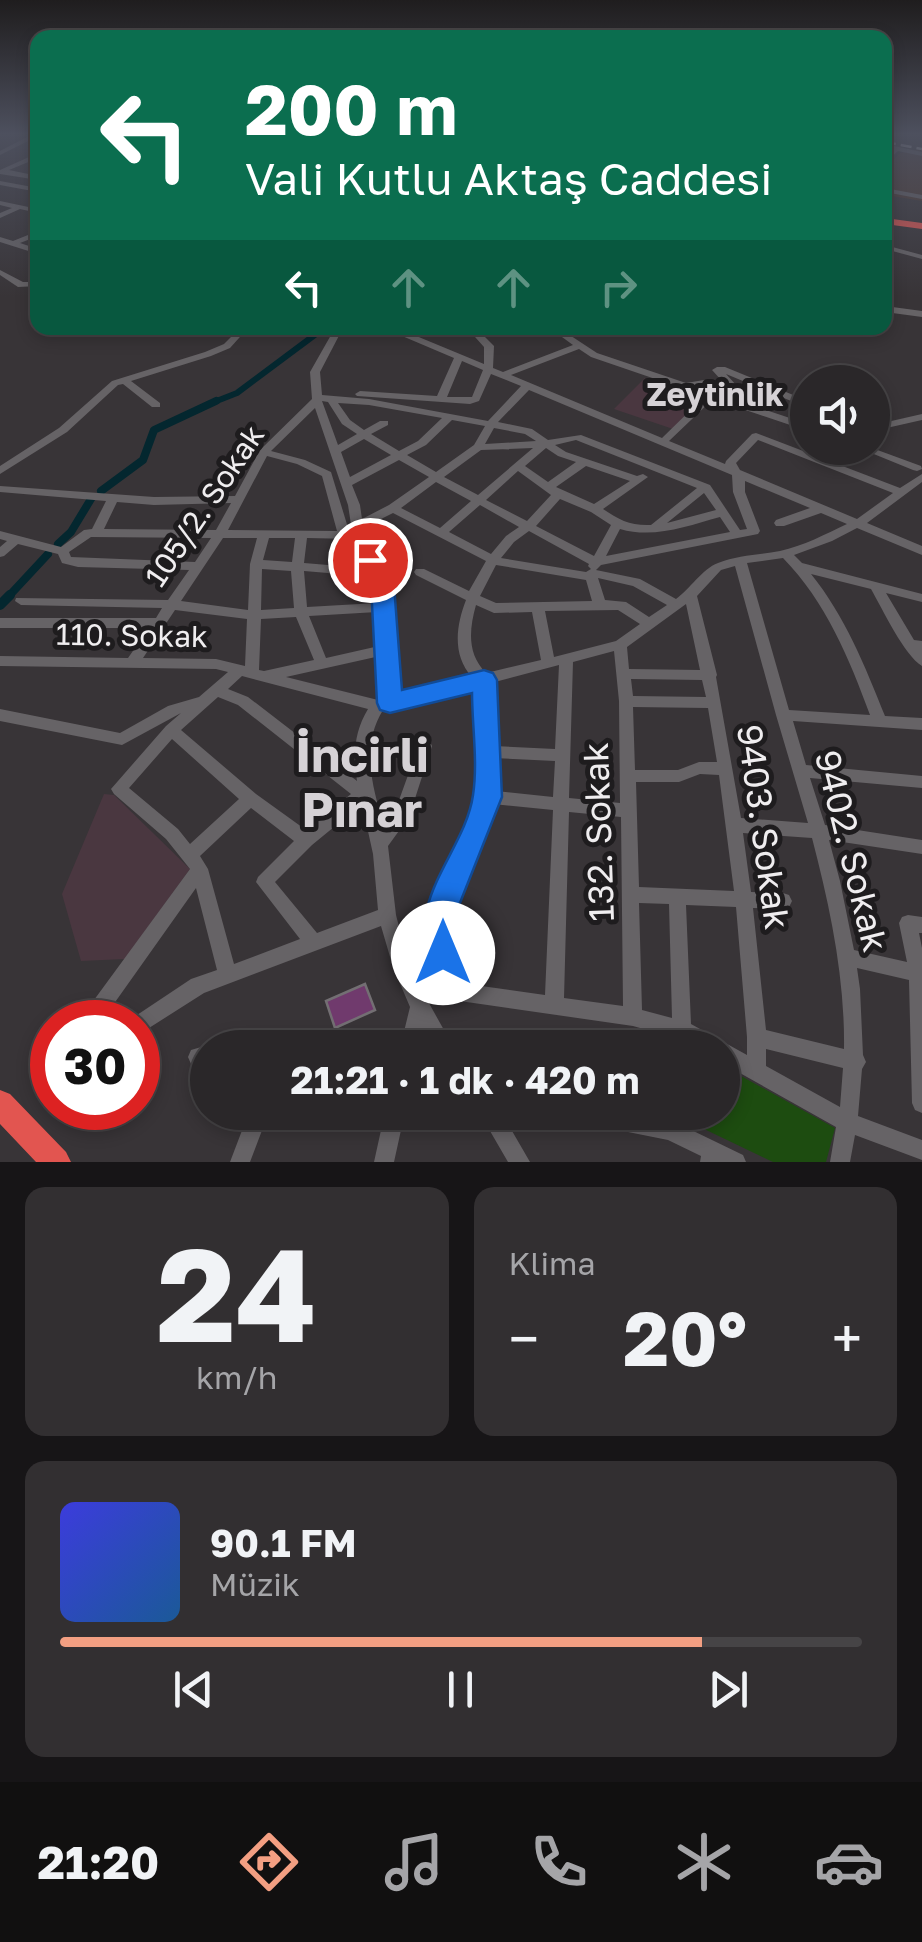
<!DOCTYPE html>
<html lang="tr">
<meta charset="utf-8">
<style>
:root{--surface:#2a2729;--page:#322f31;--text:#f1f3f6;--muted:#a5a5a8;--line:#464446;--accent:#f39f82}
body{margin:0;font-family:"Golos Text",sans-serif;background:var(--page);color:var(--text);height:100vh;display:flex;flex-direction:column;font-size:38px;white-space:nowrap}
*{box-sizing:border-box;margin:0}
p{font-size:32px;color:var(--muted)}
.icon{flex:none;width:55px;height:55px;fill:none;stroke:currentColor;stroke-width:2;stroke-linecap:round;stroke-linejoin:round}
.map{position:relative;height:1162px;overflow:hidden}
.details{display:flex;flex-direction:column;gap:25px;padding:25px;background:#171517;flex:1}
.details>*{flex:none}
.guide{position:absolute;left:30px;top:30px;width:862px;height:305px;border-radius:20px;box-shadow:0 5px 15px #0003,0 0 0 2px var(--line);background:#0b6e4f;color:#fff;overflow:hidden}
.tools{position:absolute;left:790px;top:365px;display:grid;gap:20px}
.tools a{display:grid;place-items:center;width:100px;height:100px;border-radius:50%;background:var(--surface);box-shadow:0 5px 15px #0003,0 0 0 2px var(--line);font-size:50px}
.speed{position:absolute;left:30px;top:1000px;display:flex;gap:20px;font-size:50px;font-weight:700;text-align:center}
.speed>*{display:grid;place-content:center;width:130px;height:130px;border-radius:50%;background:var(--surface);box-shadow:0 5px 15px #0003,0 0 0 2px var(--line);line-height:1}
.speed .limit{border:15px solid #d22;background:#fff;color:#111}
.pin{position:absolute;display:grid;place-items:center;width:85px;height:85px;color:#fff;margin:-42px;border:5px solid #fff;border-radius:50%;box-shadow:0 2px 10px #0007}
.me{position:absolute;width:110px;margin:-55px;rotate:0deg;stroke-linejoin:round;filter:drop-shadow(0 0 8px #0008)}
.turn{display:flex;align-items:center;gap:35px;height:210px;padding:0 50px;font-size:45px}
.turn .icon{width:130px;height:130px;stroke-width:2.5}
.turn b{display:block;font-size:70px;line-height:85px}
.lanes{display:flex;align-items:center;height:95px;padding:0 50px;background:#0003;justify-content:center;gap:50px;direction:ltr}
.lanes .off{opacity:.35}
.big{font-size:75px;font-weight:700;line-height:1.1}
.details .widget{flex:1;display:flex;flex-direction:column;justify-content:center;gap:15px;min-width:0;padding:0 35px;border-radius:20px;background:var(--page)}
.details .dial{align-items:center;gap:0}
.dial b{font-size:130px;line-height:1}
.song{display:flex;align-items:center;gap:30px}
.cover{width:120px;height:120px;border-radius:15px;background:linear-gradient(135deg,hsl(240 70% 55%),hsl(210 70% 35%))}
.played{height:10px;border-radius:5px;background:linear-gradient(90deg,var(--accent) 80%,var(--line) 80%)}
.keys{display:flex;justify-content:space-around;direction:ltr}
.heat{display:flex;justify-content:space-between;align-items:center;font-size:55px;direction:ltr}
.details .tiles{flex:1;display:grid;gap:25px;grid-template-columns:1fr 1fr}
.widget:last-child{grid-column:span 2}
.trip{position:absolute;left:190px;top:1030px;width:550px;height:100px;border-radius:50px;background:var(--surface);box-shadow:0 5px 15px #0003,0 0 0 2px var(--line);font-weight:700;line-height:100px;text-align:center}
.tab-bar{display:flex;height:160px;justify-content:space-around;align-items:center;background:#111010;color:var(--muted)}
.tab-bar .icon{width:70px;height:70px}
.tab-bar .selected{color:var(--accent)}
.tab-bar b{font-size:45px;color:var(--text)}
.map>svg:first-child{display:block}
.industrial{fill:#4b3830}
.education{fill:#4a3740}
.green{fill:#1d4c10}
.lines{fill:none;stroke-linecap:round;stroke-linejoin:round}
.canal-far2{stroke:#04272f;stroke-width:6}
.canal-far1{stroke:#04272f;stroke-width:8}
.canal{stroke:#04272f;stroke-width:10}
.building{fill:#703a6d;stroke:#736f73;stroke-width:2.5}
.minor{fill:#666366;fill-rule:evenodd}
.highway{fill:#e25550;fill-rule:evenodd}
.rail{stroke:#d1cfd1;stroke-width:2.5;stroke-dasharray:11 5;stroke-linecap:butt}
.route{fill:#1a73e8;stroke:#114b97;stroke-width:2.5}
.labels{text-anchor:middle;stroke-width:10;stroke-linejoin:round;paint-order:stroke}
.street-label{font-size:30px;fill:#efedef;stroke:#1e1c1e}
.far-district-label{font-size:32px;font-weight:bold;fill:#d6d2d6;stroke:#1e1c1e}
.near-street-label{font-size:35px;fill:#efedef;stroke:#1e1c1e}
.near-district-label{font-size:48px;font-weight:bold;fill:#d6d2d6;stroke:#1e1c1e}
</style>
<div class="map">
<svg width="922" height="1162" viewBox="0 0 922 1162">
<rect width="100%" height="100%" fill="#383437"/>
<!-- industrial -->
<path class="industrial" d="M922 149V201L885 195V169L900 153Z"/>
<!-- education -->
<path class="education" d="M645 378 703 397 673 429 614 409Z
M104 794 114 795 190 869 125 959 81 961 62 894Z"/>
<!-- green -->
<path class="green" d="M723 1066 835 1128 826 1162H773L675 1115 722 1112Z"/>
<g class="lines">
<!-- canal-far2 -->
<path class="canal-far2" d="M209 404 237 393 316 334"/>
<!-- canal-far1 -->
<path class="canal-far1" d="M101 491 143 460 154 430 216 401
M58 544 71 532 91 499
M8 597 48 554"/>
<!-- canal -->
<path class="canal" d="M0 605 10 595"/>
</g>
<!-- building -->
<path class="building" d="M365 984 375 1010 335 1028 326 1001Z"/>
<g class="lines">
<!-- minor -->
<path class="minor" d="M31 135 38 136 0 155V151Z
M885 144 922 152V156L898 151 885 163V157L892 149 885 148Z
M38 153V158L9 170 38 176V180L0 174V170Z
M0 181 38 188V192L0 185Z
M885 188 922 195V199L885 192Z
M0 201 38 209V213L20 209 0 218V213L12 208 0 205Z
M38 231V236L20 243 38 249V254L0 242V237L13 241Z
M885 245 922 255V259L885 249Z
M0 270 23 282H38V286L18 287 0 275Z
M885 306 922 311V317L885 312Z
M240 328H248L230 348 211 356 131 381 160 403V407H152L123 384 118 385 67 432 0 474V466L59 428 112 381 205 352 224 344Z
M272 328 333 330 335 328H343L320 372 322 395 369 399 488 421 521 386 491 374 479 401 470 404 357 396 355 394 360 391 437 396 454 358 388 330 387 328H397L484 364V347L467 328H476L494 346 493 368 503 372 573 345 551 329 559 328 597 353 686 383 710 379 722 381 712 370 717 367H725L808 401V408L726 374 737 386 735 388 710 385 697 387 808 424V431L713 399 669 441 725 464 726 461 752 434 756 433 900 488 922 474V482L867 523 922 546V555L857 528 832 541 794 555 802 563 922 594V602L886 593 914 640 922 641V666C904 655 883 610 871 589L811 574C845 616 865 666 885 716L922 718V730L793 721 806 765 922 776V788L810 778 825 825 922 840V854L829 840 840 881 854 950 907 962 899 923 902 917 908 915 922 917V933H919L922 948V1113L915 1110 912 1103 909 980 857 968 860 989 863 1055 866 1062 862 1069 858 1116 922 1140V1160L855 1135 850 1162H830L836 1127 722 1063V1048H695L692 1045V1048H672V1037L633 1026 425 996 454 1048H433L423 1031 420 1048H400L410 1007 393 967 381 926 204 993 138 1035V1022H130L131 1019 191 979 217 970 196 888 101 1022H81L83 1015 190 869 166 839 114 794 111 789 166 726 181 713 122 745 0 721V709L120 733 168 706 199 697 228 672 216 669 0 666V656L128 658 149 628H0V618H156L162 608 21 605 15 601 16 598 168 600 189 570 78 567 62 563 58 554 18 544 4 556 0 557V547L7 541 0 539V531L61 547 84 530 92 529 106 501 0 492V486L154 497 235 496 260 450 312 399 310 372 331 335 276 331ZM579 349 591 357 705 396 662 438 511 375ZM462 361 483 370 472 397H447ZM529 390 732 475 733 492 747 529 740 530 710 485 581 435 548 440 532 429 498 422ZM322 401 328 402 342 424 357 434 338 445ZM338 403 369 405 442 418 418 441 399 451 371 434 388 425V421H380L364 430 350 420ZM315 408 348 505 352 531H349L331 472 305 460 271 451ZM452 420 485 426 474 445 436 472 407 455 426 445ZM494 428 525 434 536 441 485 444ZM364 439 391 455 350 477 341 452ZM576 440 697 488 651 525C631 526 619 520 603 509L648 477 643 474 637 476 566 452 555 445ZM758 440 893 493 857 519 740 470 736 463ZM533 448 478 495 444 477 481 450ZM546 448 558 456 576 462 548 482 525 466ZM267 456 297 464 322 476 337 531 228 530ZM399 460 429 477 389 505 362 519 360 505 352 485ZM586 466 630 481 594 504 556 487ZM518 471 551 495 527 521 486 500ZM745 481 810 508 776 520 774 523 776 526H784L821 513 847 524C826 534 803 546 780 551 759 555 738 555 718 563 702 569 690 589 676 599L640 579 596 570 601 565 758 534 760 531 745 492ZM436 482 471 501 440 528 401 508ZM704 493 716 510 667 523ZM560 499 591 512 611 525 594 556 536 526ZM117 502 154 505 231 503 216 530 104 529ZM480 505 519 527 506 536 491 554 449 532ZM393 513 486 561 469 591 424 569H416L414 572 416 575 466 600C456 626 452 655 472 677L397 696 388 585 364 535 363 528ZM720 517 730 532 606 556 620 529C654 539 687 526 720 517ZM529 531 589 564 588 566 591 569 586 572 501 558 514 542ZM91 537 211 538 195 562 71 557 69 552ZM223 538H257L250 564 248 610 181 601ZM269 538H295L292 562 263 560ZM307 538 354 539 372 578 328 565 304 563ZM783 558C826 602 849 658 870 715L789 710 747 563ZM496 565 586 580 592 601 496 603 480 596ZM735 566 776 715 808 823 741 818 716 677 717 675 697 596 721 570ZM262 569 291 571 294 608 261 610ZM304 571 328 573 376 588 377 603 307 607ZM598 578 633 586 667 605 649 617 626 602 605 600ZM686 604 700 670 629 669 627 647ZM476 605 494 613 532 612 541 660 486 673C467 654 469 630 476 605ZM175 610 247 619 245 666 216 659 143 658ZM618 610 640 624 616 641 554 657 545 611ZM377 612 379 646 326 658 309 616ZM296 617 314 660 264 671 259 670 261 619ZM614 651 619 701 620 803 569 798 573 662ZM380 656 383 699 378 700 286 677ZM559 665 555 749 494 746 491 683ZM242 676 368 709C354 732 353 755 357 781L248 697 228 689ZM631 679 702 680 706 697 633 696ZM477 686 480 797 431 913 434 953 441 980 415 977 405 950 396 915 388 846 409 817 432 746 430 742 425 740 420 742 394 814 384 827C373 788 360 747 383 710ZM218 697 238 705 351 794 306 830 256 794 181 730ZM633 707 708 708 717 762H699L678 770H635ZM172 739 239 799 190 844 178 829 129 788ZM494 758 555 761 553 797 496 791ZM700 774 719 775 734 891 639 887 636 782H679ZM362 804 373 854 378 910 317 933 275 882 312 845ZM493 804 553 810 545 995 460 983 452 953 449 913ZM251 808 294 841 258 877 256 882 300 939 234 964 208 869 200 856ZM569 812 621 817 623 1006 564 998ZM743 833 812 838C830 907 845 977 844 1049L766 1030 753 908 783 909 789 907 792 901 789 895 783 893 751 892ZM639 903 669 904 672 1018 642 1010ZM686 905 736 907 747 1037V1055L691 1024ZM766 1049 843 1068 840 1107 766 1066Z
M775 328H794L812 330 815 328H824L814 336 779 331Z
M922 414V420L891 427 886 424 887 422Z
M859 448H872L921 466 922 469 917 471 913 470Z
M279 1029 286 1032 289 1039 287 1048H231L233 1041Z
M208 1045 213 1048H208V1065L198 1067 191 1064 188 1057 191 1050Z
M249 1112H269L250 1162H230Z
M385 1112H405L394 1162H374Z
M479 1112H501L530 1162H508Z
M568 1112H633L662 1118 663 1112H683L681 1125 743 1155 746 1162H700L701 1156 668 1140 578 1122 571 1119Z"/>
<!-- highway -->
<path class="highway" d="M885 218 922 223V229L885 224Z
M0 1090 10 1094 66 1152 71 1162H36L0 1124Z"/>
<!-- rail -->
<path class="rail" d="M885 142 922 149"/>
</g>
<!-- sky -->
<linearGradient id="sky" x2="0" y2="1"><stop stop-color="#1f1d1e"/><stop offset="0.45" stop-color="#4d505e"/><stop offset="1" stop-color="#4d505e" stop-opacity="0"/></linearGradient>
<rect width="922" height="297" fill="url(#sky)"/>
<!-- route -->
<path class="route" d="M370 553 378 555 394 585 402 690 484 670 493 673 497 680 502 797 456 913 459 953 455 965 443 969 431 965C404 899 465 852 473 795 478 762 472 725 472 693L390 713 380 710 377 703 371 585 359 560Z"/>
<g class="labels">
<!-- street labels -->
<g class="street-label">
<text transform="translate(205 506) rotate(-56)" y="10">105/2. Sokak</text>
<text transform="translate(132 636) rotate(1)" y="10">110. Sokak</text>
</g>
<!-- far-district labels -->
<g class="far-district-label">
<text x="715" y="406">Zeytinlik</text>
</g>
<!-- near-street labels -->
<g class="near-street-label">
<text transform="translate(763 827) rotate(82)" y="12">9403. Sokak</text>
<text transform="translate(599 832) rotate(-92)" y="12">132. Sokak</text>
<text transform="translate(851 851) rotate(76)" y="12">9402. Sokak</text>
</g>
<!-- near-district labels -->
<g class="near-district-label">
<text x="362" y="772">İncirli<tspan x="362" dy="55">Pınar</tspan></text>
</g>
</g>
</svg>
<div class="tools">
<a><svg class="icon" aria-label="sound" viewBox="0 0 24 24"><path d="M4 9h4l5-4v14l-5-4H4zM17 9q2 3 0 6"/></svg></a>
</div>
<div class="speed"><div class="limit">30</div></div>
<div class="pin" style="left:370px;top:560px;background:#d93025"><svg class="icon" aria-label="arrive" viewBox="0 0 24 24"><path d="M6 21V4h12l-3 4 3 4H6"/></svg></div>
<svg class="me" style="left:443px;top:953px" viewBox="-20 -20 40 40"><circle r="19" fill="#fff"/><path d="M0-13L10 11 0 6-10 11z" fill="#1a73e8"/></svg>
<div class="trip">21:21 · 1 dk · 420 m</div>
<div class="guide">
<div class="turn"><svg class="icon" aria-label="left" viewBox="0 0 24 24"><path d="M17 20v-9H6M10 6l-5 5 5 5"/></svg><div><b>200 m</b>Vali Kutlu Aktaş Caddesi</div></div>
<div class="lanes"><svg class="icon" aria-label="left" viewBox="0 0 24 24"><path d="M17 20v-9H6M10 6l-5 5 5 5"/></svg><svg class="icon off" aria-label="ahead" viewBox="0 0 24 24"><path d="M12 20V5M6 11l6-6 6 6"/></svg><svg class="icon off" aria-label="ahead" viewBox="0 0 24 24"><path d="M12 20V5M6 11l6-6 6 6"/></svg><svg class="icon off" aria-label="right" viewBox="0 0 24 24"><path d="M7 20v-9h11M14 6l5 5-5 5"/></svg></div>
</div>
</div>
<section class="details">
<div class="tiles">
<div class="widget dial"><b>24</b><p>km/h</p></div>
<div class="widget"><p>Klima</p>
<div class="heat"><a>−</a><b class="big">20°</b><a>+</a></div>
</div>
<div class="widget">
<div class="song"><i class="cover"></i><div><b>90.1 FM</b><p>Müzik</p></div></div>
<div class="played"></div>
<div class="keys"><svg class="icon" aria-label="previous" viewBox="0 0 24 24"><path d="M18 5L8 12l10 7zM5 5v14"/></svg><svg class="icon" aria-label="pause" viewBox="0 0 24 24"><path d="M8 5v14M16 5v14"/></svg><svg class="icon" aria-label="next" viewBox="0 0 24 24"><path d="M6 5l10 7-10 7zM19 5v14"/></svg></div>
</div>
</div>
</section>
<nav class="tab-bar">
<b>21:20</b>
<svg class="icon selected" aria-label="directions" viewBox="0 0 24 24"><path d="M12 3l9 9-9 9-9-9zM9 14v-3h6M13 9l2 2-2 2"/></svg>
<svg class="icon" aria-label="music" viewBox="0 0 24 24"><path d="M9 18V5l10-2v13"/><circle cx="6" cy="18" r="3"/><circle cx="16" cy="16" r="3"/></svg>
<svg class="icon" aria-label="phone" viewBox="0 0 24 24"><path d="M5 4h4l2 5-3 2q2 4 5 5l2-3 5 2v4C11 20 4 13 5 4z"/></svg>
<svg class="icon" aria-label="climate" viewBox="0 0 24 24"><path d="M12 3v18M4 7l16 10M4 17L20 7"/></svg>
<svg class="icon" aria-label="car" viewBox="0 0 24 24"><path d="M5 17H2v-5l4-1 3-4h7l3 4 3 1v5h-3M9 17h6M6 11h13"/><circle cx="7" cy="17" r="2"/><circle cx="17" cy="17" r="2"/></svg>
</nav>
